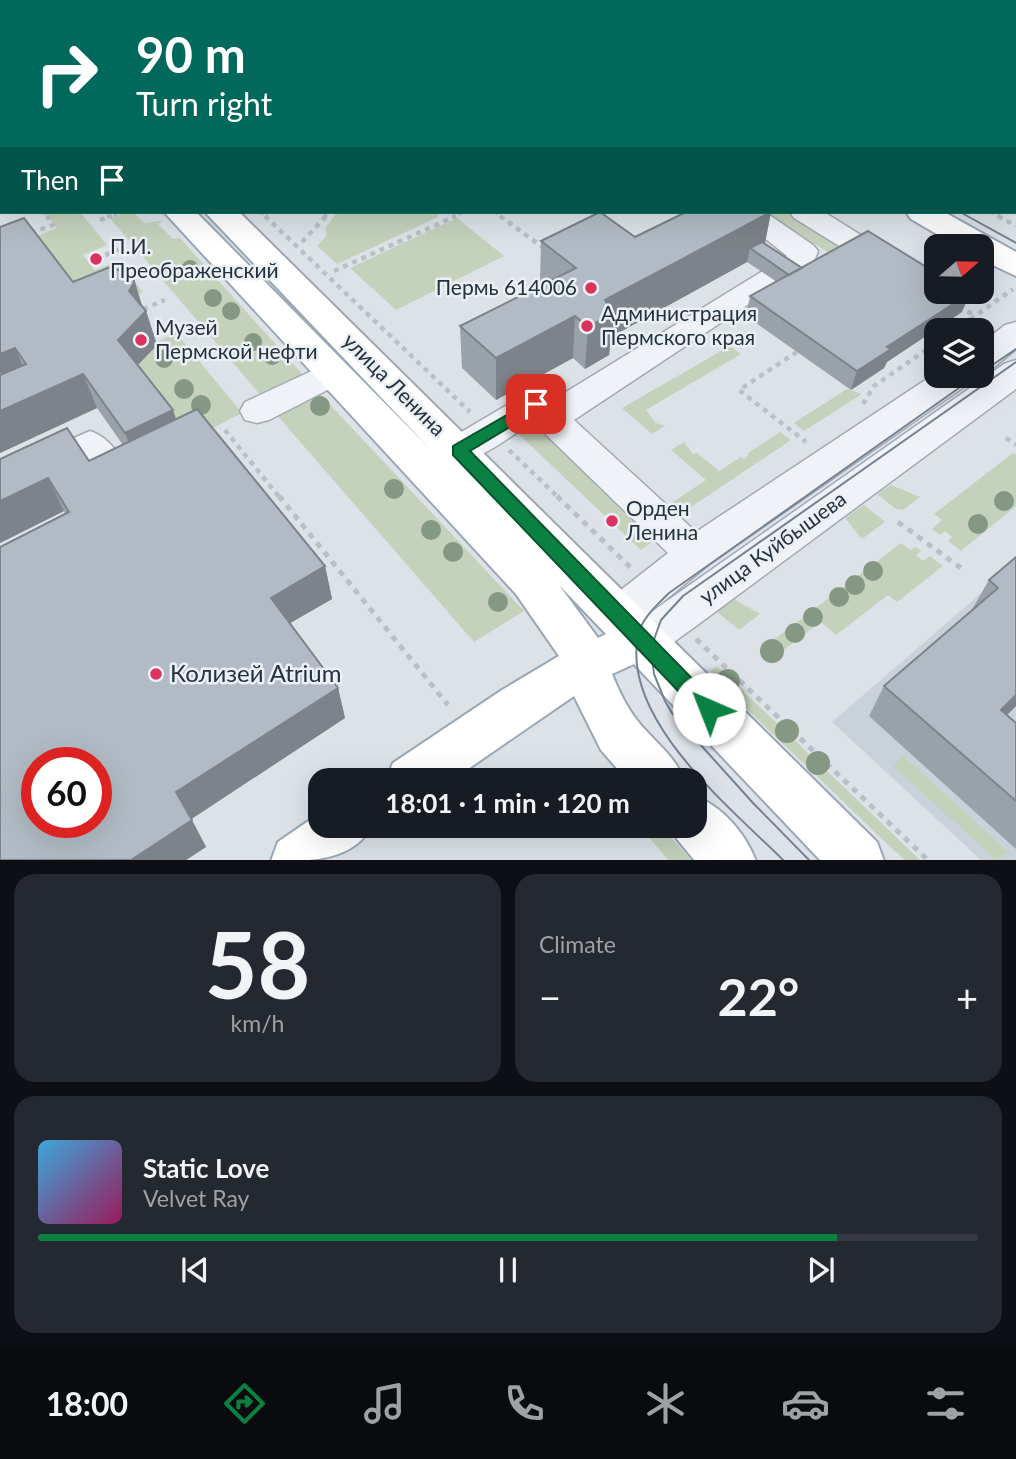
<!DOCTYPE html>
<meta charset="utf-8">
<style>
:root{--surface:#171b24;--page:#242831;--text:#f1f3f6;--muted:#9ea1a6;--line:#363941;--accent:#0b8043}
body{margin:0;font-family:Lato,sans-serif;background:var(--page);color:var(--text);height:100vh;display:flex;flex-direction:column;font-size:26px;white-space:nowrap}
*{box-sizing:border-box;margin:0}
p{font-size:23px;color:var(--muted)}
.icon{flex:none;width:38px;height:38px;fill:none;stroke:currentColor;stroke-width:2;stroke-linecap:round;stroke-linejoin:round}
.map{position:relative;height:860px;overflow:hidden}
.details{display:flex;flex-direction:column;gap:14px;padding:14px;background:#0d0f14;flex:1}
.details>*{flex:none}
.hud{position:absolute;left:0px;top:0px;width:1017px;height:214px;box-shadow:0 7px 28px #0002;background:#00695c;color:#fff;overflow:hidden}
.needle{width:46px;rotate:70deg}
.fabs{position:absolute;left:924px;top:234px;display:grid;gap:14px}
.fabs a{display:grid;place-items:center;width:70px;height:70px;border-radius:14px;background:var(--surface);box-shadow:0 7px 28px #0002;font-size:35px}
.speed{position:absolute;left:21px;top:747px;display:flex;gap:14px;font-size:35px;font-weight:700;text-align:center}
.speed>*{display:grid;place-content:center;width:91px;height:91px;border-radius:50%;background:var(--surface);box-shadow:0 7px 28px #0002;line-height:1}
.speed .limit{border:10px solid #d22;background:#fff;color:#111}
.pin{position:absolute;display:grid;place-items:center;width:60px;height:60px;color:#fff;margin:-30px;border-radius:14px;box-shadow:0 4px 10px #0006}
.me{position:absolute;width:77px;margin:-38px;rotate:316deg;stroke-linejoin:round;filter:drop-shadow(0 0 5px #0008)}
.turn{display:flex;align-items:center;gap:24px;height:147px;padding:0 21px;font-size:32px}
.turn .icon{width:91px;height:91px;stroke-width:2.5}
.turn b{display:block;font-size:49px;line-height:60px}
.then{display:flex;align-items:center;height:66px;padding:0 21px;background:#0003;gap:14px;font-size:26px}
.big{font-size:52px;font-weight:700;line-height:1.1}
.details .widget{flex:1;display:flex;flex-direction:column;justify-content:center;gap:10px;min-width:0;padding:0 24px;border-radius:21px;background:var(--page)}
.details .dial{align-items:center;gap:0}
.dial b{font-size:91px;line-height:1}
.song{display:flex;align-items:center;gap:21px}
.cover{width:84px;height:84px;border-radius:10px;background:linear-gradient(135deg,hsl(200 70% 55%),hsl(330 70% 35%))}
.played{height:7px;border-radius:4px;background:linear-gradient(90deg,var(--accent) 85%,var(--line) 85%)}
.keys{display:flex;justify-content:space-around;direction:ltr}
.heat{display:flex;justify-content:space-between;align-items:center;font-size:38px;direction:ltr}
.details .tiles{flex:1;display:grid;gap:14px;grid-template-columns:1fr 1fr}
.widget:last-child{grid-column:span 2}
.trip{position:absolute;left:308px;top:768px;width:399px;height:70px;border-radius:21px;background:var(--surface);box-shadow:0 7px 28px #0002;font-weight:700;line-height:70px;text-align:center}
.tabs{display:flex;height:112px;justify-content:space-around;align-items:center;background:#090b0e;color:var(--muted)}
.tabs .icon{width:49px;height:49px}
.tabs .current{color:var(--accent)}
.tabs b{font-size:32px;color:var(--text)}
.map>svg:first-child{display:block}
.built{fill:#c9d1da}
.green{fill:#c4d2bc}
.lines{fill:none;stroke-linecap:round;stroke-linejoin:round}
.minor-casing{stroke:#a1a9b2;stroke-width:3}
.major-casing{stroke:#9aa8b5;stroke-width:4}
.path-far2{stroke:#bac0c6;stroke-width:3.5;stroke-dasharray:3.5 3.5;stroke-linecap:butt}
.path-far1{stroke:#bac0c6;stroke-width:4.5;stroke-dasharray:5 5;stroke-linecap:butt}
.path{stroke:#bac0c6;stroke-width:5;stroke-dasharray:6 6;stroke-linecap:butt}
.minor{fill:#eff2f6;fill-rule:evenodd}
.major{fill:#fff;fill-rule:evenodd}
.tram{stroke:#748393;stroke-width:2}
.tree{fill:#859883}
.wall{fill:#99a1a9}
.shaded-wall{fill:#7d838a}
.building{fill:#b2bbc5;stroke:#7d838a;stroke-width:2;fill-rule:evenodd}
.route{fill:#0b8043;stroke:#07532c;stroke-width:2}
.poi-dot{fill:#dc325f;stroke:#ebf0f5;stroke-width:2.5}
.labels{text-anchor:middle;stroke-width:5;stroke-linejoin:round;paint-order:stroke}
.poi-label{font-size:21px;fill:#24313f;stroke:#ebf0f5;text-anchor:start}
.street-label{font-size:21px;fill:#24313f;stroke:#ebf0f5}
.near-poi-label{font-size:24px;fill:#24313f;stroke:#ebf0f5;text-anchor:start}
</style>
<div class="map">
<svg width="1016" height="861" viewBox="0 0 1016 861">
<rect width="100%" height="100%" fill="#dce2e8"/>
<!-- built -->
<path class="built" d="M1016 563V860H981L832 722Z"/>
<!-- green -->
<path class="green" d="M83 0H485L488 2H85Z
M45 212H80L107 245 83 255 95 270 118 261 143 292 86 316 25 241 57 228Z
M127 212H133L144 223 163 221 158 224 173 239 180 238 304 376 262 397 110 218Z
M337 212H438V217L337 264 317 246 327 235 325 229Z
M763 212H787L841 245 828 252Z
M457 218 504 256 396 310 350 268Z
M176 333 242 413 184 443 130 373 156 345 155 343Z
M730 346 741 354 646 410 656 423 665 426 652 434 622 408Z
M847 389 862 394 804 431 794 423Z
M319 393 524 611 474 642 276 414Z
M530 415 659 537 641 550 511 427Z
M780 432 791 440 682 513 670 504 706 480 671 450 684 442 693 454 697 453 719 471 741 457 744 459 749 455 748 453Z
M1013 453 1016 454V506L961 551 948 541 952 537 945 531 940 535 932 529 942 520 934 514Z
M891 485 920 497 903 510 896 509 877 494Z
M864 505 885 522 862 539 845 518Z
M901 543 910 550 916 547 921 551 916 555 923 561 930 556 943 566 897 602 888 595 836 635 821 622 769 661 759 651Z
M734 599 760 614 739 630 717 612Z
M717 666 920 860H905L886 843 721 684 710 672Z
M903 756 1009 852 996 860 893 766Z
M640 826H661L691 860H668Z"/>
<g class="lines">
<!-- minor casing -->
<g class="minor-casing">
<path id="minor" d="M630 0H656L629 2Z
M808 0H854L807 2Z
M961 0H984L983 2Z
M1016 39V54H1015V39Z
M732 212H765L813 245 818 251C813 268 802 276 785 280L574 420 696 532 936 373V376H973L968 384 708 565 647 615 1004 364 1016 360V389L692 629C671 643 654 662 627 653L621 640 626 630 617 633 603 628 597 616 603 604 668 553 533 422C509 436 475 468 446 459L441 450 446 441 524 395 536 392 553 400 787 256Z
M790 212H824L872 242 877 248 872 254 862 257 852 254 794 218Z
M1016 322V349L994 367 982 370V343L1005 325Z
M333 361 345 365 350 373 345 381 269 420 257 423 245 420 240 411 245 402Z
M90 431C109 437 121 456 130 473L125 483C103 490 96 479 84 462L0 500V470Z"/>
</g>
<!-- major casing -->
<g class="major-casing">
<path id="major" d="M22 0H47L48 2H23Z
M539 0H566L567 2H540Z
M0 43 2 44V61L0 60Z
M164 212H196L431 450 205 212H239L877 842 884 861H821L634 664 612 674C618 689 626 706 636 719 652 740 675 755 684 780H627L601 750 574 696 452 780H386L393 763 502 690 559 656 516 594ZM559 585 606 634 598 638Z
M906 212H944L1016 252V276L982 260V247H959L911 219Z
M695 796C723 807 745 833 756 861H695L677 839 671 826H695Z
M320 813V826H372C352 861 313 861 271 861L278 842Z"/>
</g>
<!-- path-far2 -->
<path class="path-far2" d="M68 0 70 2
M248 0 250 2
M346 0 350 2
M452 0 456 2
M291 2 298 0
M44 212 48 217
M261 212 267 217
M495 212 502 217
M991 212 1001 217
M107 217 120 213
M324 217 329 212
M452 217 464 212"/>
<!-- path-far1 -->
<path class="path-far1" d="M265 216 470 412
M500 216 545 249
M998 216 1016 226
M100 220 112 216
M31 233 53 225 47 216
M302 242 326 216
M96 259 122 248
M334 271 456 216
M959 306 975 316
M143 309 165 300
M954 331 1013 289
M797 352 739 390 806 442
M863 404 874 386 936 343
M225 430 280 498
M1006 438 1016 445
M509 450 559 498"/>
<!-- path -->
<path class="path" d="M279 496 448 705
M557 496 631 568
M898 522 965 571
M696 639 929 861"/>
<!-- minor -->
<use href="#minor" class="minor"/>
<!-- major -->
<use href="#major" class="major"/>
<!-- tram -->
<path class="tram" d="M594 0 597 2
M960 212 1016 243
M982 372 1016 349
M784 861C731 808 621 720 638 636 641 619 657 605 669 593L976 376
M810 861 753 803 672 713 665 701 654 674 651 648 661 620 683 596 1016 362"/>
</g>
<!-- trees -->
<g class="tree">
<circle cx="190" cy="268" r="8"/>
<circle cx="213" cy="298" r="9"/>
<circle cx="231" cy="311" r="9"/>
<circle cx="253" cy="342" r="9"/>
<circle cx="272" cy="356" r="9"/>
<circle cx="164" cy="359" r="9"/>
<circle cx="184" cy="389" r="10"/>
<circle cx="201" cy="405" r="10"/>
<circle cx="320" cy="406" r="10"/>
<circle cx="394" cy="489" r="10"/>
<circle cx="1004" cy="501" r="10"/>
<circle cx="978" cy="524" r="10"/>
<circle cx="431" cy="530" r="10"/>
<circle cx="453" cy="552" r="10"/>
<circle cx="873" cy="571" r="10"/>
<circle cx="855" cy="585" r="10"/>
<circle cx="839" cy="597" r="10"/>
<circle cx="498" cy="602" r="10"/>
<circle cx="813" cy="617" r="10"/>
<circle cx="795" cy="633" r="10"/>
<circle cx="772" cy="651" r="12"/>
<circle cx="728" cy="681" r="12"/>
<circle cx="787" cy="731" r="12"/>
<circle cx="818" cy="763" r="12"/>
</g>
<!-- wall -->
<path class="wall" d="M646 0H808L810 2H645Z
M831 0H970V2H831Z
M771 212 765 243 802 268 962 312 887 362 884 368 851 390 746 316 750 296 777 282 747 262 611 337 609 355 585 369 573 358 496 400 462 368 460 326 543 285 540 283 541 241 635 237Z
M0 227 73 282 143 307 146 311 157 345 138 365 176 419 325 566 332 599 290 623 338 688 345 718 191 819 206 847 186 860 65 514 64 511 0 543V459L89 461 123 445 97 408 0 453Z
M1016 557V706L1007 715 1016 723V849L869 716 884 686 971 611 989 580Z"/>
<!-- shaded-wall -->
<path class="shaded-wall" d="M690 0H743L742 2H690Z
M865 0H901V2H865Z
M938 0H970V2H937Z
M0 183 2 187V207L0 208Z
M771 212 763 253 750 248 747 262 611 337 609 355 585 369 588 327 605 300Z
M133 275 143 309 146 311 157 345 130 373 118 340Z
M970 293 962 312 887 362 884 368 851 390 857 371 887 347Z
M575 316 573 358 496 400V358Z
M15 348 30 382 9 391 0 372V354Z
M83 374 97 408 0 453V411Z
M173 410 184 443 138 466 125 433Z
M48 478 64 511 0 543V501Z
M325 566 332 599 280 629 271 598Z
M338 688 345 718 190 820 176 792Z
M1016 695V706L981 740 1001 710Z
M192 820 206 847 186 860H131Z"/>
<!-- building -->
<path class="building" d="M720 0H808L810 1 720 2Z
M1007 0H1016V17H1015V2H1004Z
M600 212 635 237 686 212H771L605 300 613 313 588 327 575 316 496 358 460 326 576 268 541 241Z
M24 218 73 282 110 267 133 275 134 283 129 291 146 311 118 340 173 410 125 433 83 374 0 411V375L26 364 15 348 0 354V227Z
M868 231 936 273V292L970 293 887 347 891 349 857 371 750 296Z
M762 242 802 268 789 275 750 248Z
M197 409 325 566 271 598 338 688 176 792 192 820 131 860H0V547L69 512 48 478 0 501V459L67 428 89 461ZM37 763H96V822H37Z
M1016 557V695L1001 710 1016 723V801L884 686 998 588 989 580Z"/>
<!-- route -->
<path class="route" d="M536 398 541 400V408L470 451 716 703 719 709 716 716 709 718 702 716 453 455V446Z"/>
<!-- markers -->
<g class="poi-dot">
<circle cx="96" cy="259" r="7"/>
<circle cx="591" cy="288" r="7"/>
<circle cx="587" cy="326" r="7"/>
<circle cx="141" cy="340" r="7"/>
<circle cx="612" cy="521" r="7"/>
<circle cx="156" cy="674" r="7"/>
</g>
<g class="labels">
<!-- poi labels -->
<g class="poi-label">
<text x="110" y="254">П.И.<tspan x="110" dy="24">Преображенский</tspan></text>
<text x="577" y="295" text-anchor="end">Пермь 614006</text>
<text x="601" y="321">Администрация<tspan x="601" dy="24">Пермского края</tspan></text>
<text x="155" y="335">Музей<tspan x="155" dy="24">Пермской нефти</tspan></text>
<text x="626" y="516">Орден<tspan x="626" dy="24">Ленина</tspan></text>
</g>
<!-- street labels -->
<g class="street-label">
<text transform="translate(394 385) rotate(45)" y="7">улица Ленина</text>
<text transform="translate(773 548) rotate(-36)" y="7">улица Куйбышева</text>
</g>
<!-- near-poi labels -->
<g class="near-poi-label">
<text x="170" y="682">Колизей Atrium</text>
</g>
</g>
</svg>
<div class="fabs">
<a><svg class="needle" viewBox="-14 -14 28 28"><path d="M0-13l5 13h-10z" fill="#e53935"/><path d="M0 13l5-13h-10z" fill="#9ea1a6"/></svg></a>
<a><svg class="icon" aria-label="layers" viewBox="0 0 24 24"><path d="M12 4l9 5-9 5-9-5zM3 14l9 5 9-5"/></svg></a>
</div>
<div class="speed"><div class="limit">60</div></div>
<div class="pin" style="left:536px;top:404px;background:#d93025"><svg class="icon" aria-label="arrive" viewBox="0 0 24 24"><path d="M6 21V4h12l-3 4 3 4H6"/></svg></div>
<svg class="me" style="left:709px;top:709px" viewBox="-20 -20 40 40"><circle r="19" fill="#fff"/><path d="M0-13L10 11 0 6-10 11z" fill="#0b8043"/></svg>
<div class="trip">18:01 · 1 min · 120 m</div>
<div class="hud">
<div class="turn"><svg class="icon" aria-label="right" viewBox="0 0 24 24"><path d="M7 20v-9h11M14 6l5 5-5 5"/></svg><div><b>90 m</b>Turn right</div></div>
<div class="then">Then<svg class="icon" aria-label="arrive" viewBox="0 0 24 24"><path d="M6 21V4h12l-3 4 3 4H6"/></svg></div>
</div>
</div>
<section class="details">
<div class="tiles">
<div class="widget dial"><b>58</b><p>km/h</p></div>
<div class="widget"><p>Climate</p>
<div class="heat"><a>−</a><b class="big">22°</b><a>+</a></div>
</div>
<div class="widget">
<div class="song"><i class="cover"></i><div><b>Static Love</b><p>Velvet Ray</p></div></div>
<div class="played"></div>
<div class="keys"><svg class="icon" aria-label="previous" viewBox="0 0 24 24"><path d="M18 5L8 12l10 7zM5 5v14"/></svg><svg class="icon" aria-label="pause" viewBox="0 0 24 24"><path d="M8 5v14M16 5v14"/></svg><svg class="icon" aria-label="next" viewBox="0 0 24 24"><path d="M6 5l10 7-10 7zM19 5v14"/></svg></div>
</div>
</div>
</section>
<nav class="tabs">
<b>18:00</b>
<svg class="icon current" aria-label="directions" viewBox="0 0 24 24"><path d="M12 3l9 9-9 9-9-9zM9 14v-3h6M13 9l2 2-2 2"/></svg>
<svg class="icon" aria-label="music" viewBox="0 0 24 24"><path d="M9 18V5l10-2v13"/><circle cx="6" cy="18" r="3"/><circle cx="16" cy="16" r="3"/></svg>
<svg class="icon" aria-label="phone" viewBox="0 0 24 24"><path d="M5 4h4l2 5-3 2q2 4 5 5l2-3 5 2v4C11 20 4 13 5 4z"/></svg>
<svg class="icon" aria-label="climate" viewBox="0 0 24 24"><path d="M12 3v18M4 7l16 10M4 17L20 7"/></svg>
<svg class="icon" aria-label="car" viewBox="0 0 24 24"><path d="M5 17H2v-5l4-1 3-4h7l3 4 3 1v5h-3M9 17h6M6 11h13"/><circle cx="7" cy="17" r="2"/><circle cx="17" cy="17" r="2"/></svg>
<svg class="icon" aria-label="filters" viewBox="0 0 24 24"><path d="M4 7h16M4 17h16"/><circle cx="9" cy="7" r="2"/><circle cx="15" cy="17" r="2"/></svg>
</nav>
